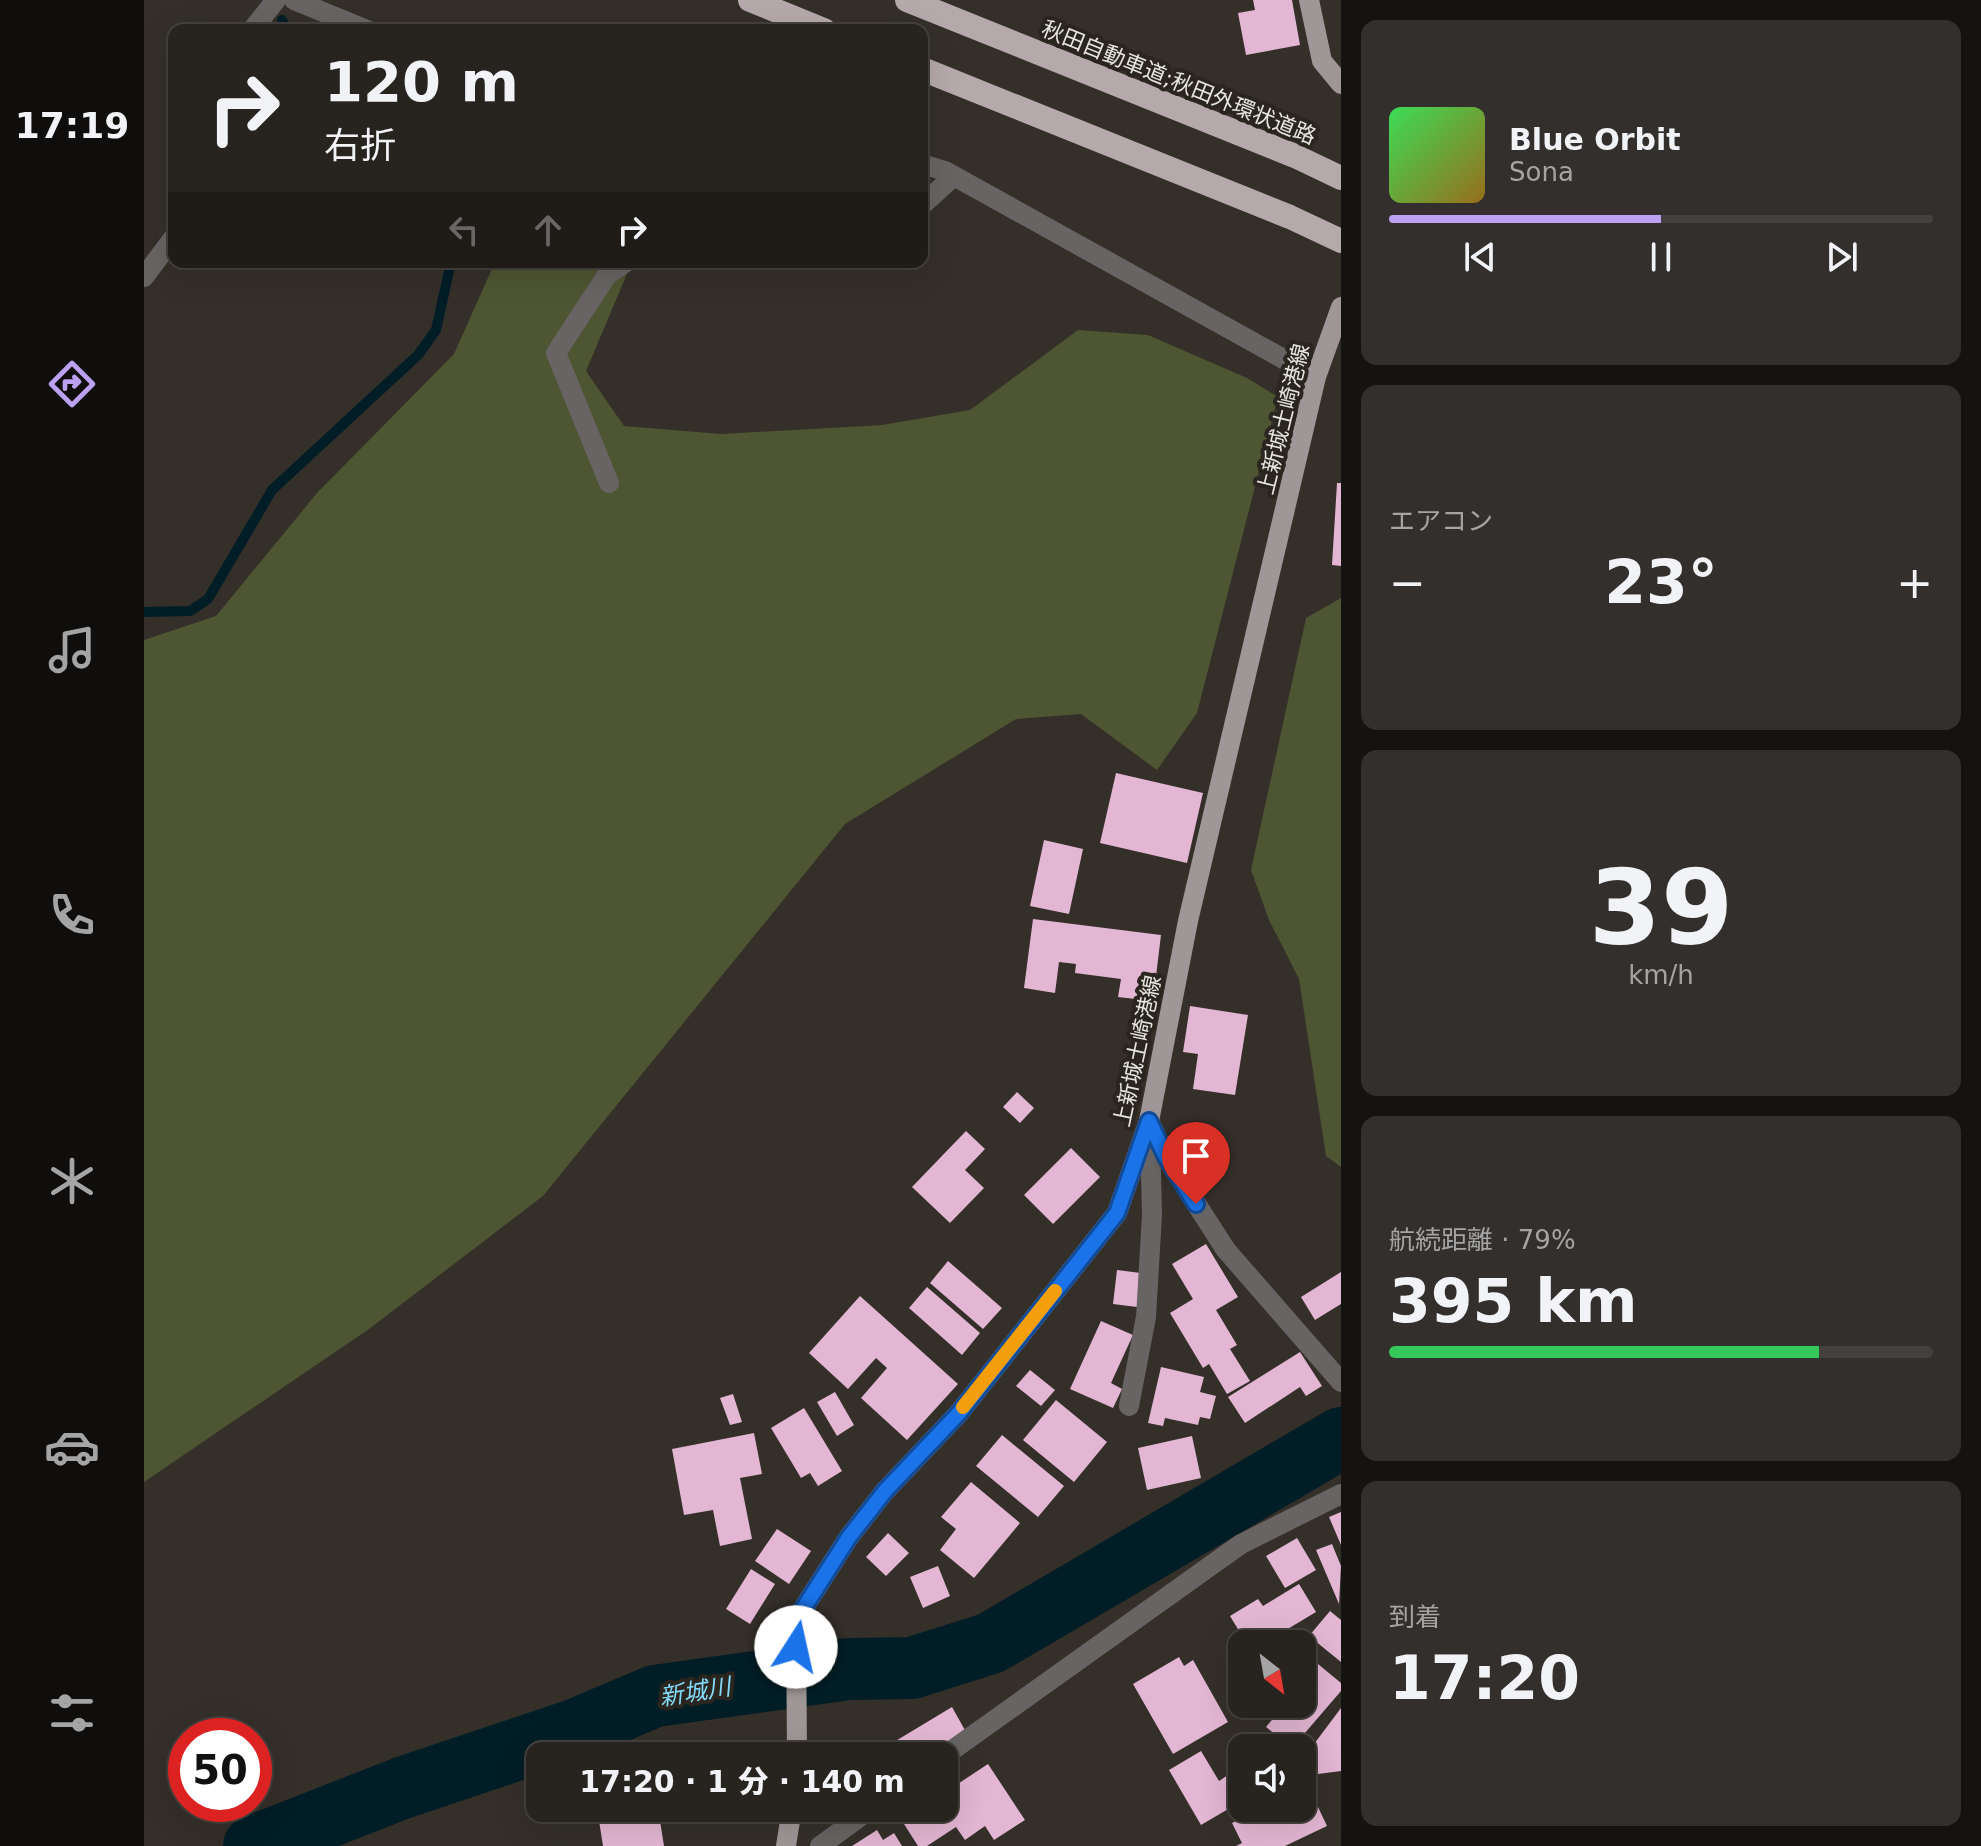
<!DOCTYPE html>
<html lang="ja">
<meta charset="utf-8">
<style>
:root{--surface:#27231f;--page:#332f2c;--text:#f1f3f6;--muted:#a4a4a4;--line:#43403d;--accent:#bca0f2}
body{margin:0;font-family:"DejaVu Sans","Noto Sans JP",sans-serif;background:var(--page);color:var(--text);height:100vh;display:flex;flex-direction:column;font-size:30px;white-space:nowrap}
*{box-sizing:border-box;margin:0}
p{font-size:26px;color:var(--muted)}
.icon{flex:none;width:44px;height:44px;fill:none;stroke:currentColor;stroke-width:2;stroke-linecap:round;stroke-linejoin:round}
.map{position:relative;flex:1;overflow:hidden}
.side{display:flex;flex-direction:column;gap:20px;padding:20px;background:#151311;width:640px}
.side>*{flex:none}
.guide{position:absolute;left:24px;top:24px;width:760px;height:244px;border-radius:16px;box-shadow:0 8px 32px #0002,0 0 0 2px var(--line);background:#27231f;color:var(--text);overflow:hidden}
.needle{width:52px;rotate:149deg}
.fabs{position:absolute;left:1084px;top:1630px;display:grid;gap:16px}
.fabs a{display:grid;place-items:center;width:88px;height:88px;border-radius:16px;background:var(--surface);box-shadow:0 8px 32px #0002,0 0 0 2px var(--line);font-size:40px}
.speed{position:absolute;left:24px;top:1718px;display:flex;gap:16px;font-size:40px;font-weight:700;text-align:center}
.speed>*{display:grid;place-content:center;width:104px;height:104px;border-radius:50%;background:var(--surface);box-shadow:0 8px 32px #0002,0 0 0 2px var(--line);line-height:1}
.speed .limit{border:12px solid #d22;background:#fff;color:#111}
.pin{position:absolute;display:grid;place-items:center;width:68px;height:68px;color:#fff;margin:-82px -34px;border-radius:50% 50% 50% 0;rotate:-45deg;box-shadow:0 0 8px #0007}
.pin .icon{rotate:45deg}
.me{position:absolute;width:88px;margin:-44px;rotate:10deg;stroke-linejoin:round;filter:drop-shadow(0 0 6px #0008)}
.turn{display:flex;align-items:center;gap:28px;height:168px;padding:0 24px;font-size:36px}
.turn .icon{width:104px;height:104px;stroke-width:2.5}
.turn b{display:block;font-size:56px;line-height:68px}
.lanes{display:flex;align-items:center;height:76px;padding:0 24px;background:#0003;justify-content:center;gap:40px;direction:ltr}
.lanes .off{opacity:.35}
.big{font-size:60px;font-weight:800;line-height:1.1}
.side .card{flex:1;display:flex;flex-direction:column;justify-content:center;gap:12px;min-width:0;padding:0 28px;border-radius:16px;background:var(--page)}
.side .dial{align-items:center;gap:0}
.dial b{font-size:104px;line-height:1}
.song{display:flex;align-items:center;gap:24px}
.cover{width:96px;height:96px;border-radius:12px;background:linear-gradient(135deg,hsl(130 70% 55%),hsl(40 70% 35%))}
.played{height:8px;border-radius:4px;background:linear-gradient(90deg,var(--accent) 50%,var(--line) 50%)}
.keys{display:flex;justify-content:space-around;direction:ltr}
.heat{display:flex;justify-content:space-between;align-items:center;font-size:44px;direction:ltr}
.charge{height:12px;border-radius:6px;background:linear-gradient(90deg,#34c759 79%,var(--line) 0)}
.trip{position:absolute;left:382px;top:1742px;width:432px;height:80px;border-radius:16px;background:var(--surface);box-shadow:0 8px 32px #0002,0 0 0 2px var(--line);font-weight:800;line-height:80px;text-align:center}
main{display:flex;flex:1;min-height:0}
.menu{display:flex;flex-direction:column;width:144px;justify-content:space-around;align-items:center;background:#100e0c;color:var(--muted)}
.menu .icon{width:56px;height:56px}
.menu .on{color:var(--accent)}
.menu b{font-size:36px;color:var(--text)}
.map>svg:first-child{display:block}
.green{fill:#4e5532}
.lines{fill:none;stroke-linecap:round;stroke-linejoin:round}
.stream{stroke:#011d26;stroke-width:10}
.river{stroke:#011d26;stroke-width:62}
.building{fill:#e3b6d3}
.minor{stroke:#686464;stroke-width:20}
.major{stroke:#9f9697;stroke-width:20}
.highway{stroke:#b5a9ab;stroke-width:24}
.route-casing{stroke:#114b97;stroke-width:20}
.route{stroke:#1a73e8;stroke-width:14}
.slow{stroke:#f59e0b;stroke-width:14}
.labels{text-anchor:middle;stroke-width:8;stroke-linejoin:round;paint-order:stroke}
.street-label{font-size:22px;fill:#e8e5e1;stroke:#2a261f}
.water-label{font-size:24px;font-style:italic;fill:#82daf8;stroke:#2a261f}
</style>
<main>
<nav class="menu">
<b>17:19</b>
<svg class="icon on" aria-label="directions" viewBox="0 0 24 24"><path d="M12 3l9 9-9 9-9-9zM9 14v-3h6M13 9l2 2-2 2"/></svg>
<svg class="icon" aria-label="music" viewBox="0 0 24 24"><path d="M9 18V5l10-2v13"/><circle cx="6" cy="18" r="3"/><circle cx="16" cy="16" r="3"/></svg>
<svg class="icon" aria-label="phone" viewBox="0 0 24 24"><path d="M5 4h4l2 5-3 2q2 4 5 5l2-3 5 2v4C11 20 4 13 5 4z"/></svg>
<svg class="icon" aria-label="climate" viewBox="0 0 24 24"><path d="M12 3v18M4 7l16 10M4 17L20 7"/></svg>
<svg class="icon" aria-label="car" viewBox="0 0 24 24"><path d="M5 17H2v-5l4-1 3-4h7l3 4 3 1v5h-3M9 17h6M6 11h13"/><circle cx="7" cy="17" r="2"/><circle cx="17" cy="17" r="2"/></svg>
<svg class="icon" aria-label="filters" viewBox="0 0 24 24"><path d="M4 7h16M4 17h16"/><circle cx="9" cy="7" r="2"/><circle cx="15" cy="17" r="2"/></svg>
</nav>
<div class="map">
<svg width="1197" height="1846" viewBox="0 0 1197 1846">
<rect width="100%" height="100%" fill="#342f29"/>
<!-- green -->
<path class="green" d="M351 262H488L442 371 480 426 577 434 738 425 826 410 934 330 1004 335 1103 378 1134 397 1053 713 1013 770 937 714 872 719 701 824 399 1196 225 1329 0 1482V640L72 616 173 493 310 354Z
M1197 598V1167L1182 1156 1155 979 1125 920 1107 870 1162 618Z"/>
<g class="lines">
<!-- stream -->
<path class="stream" d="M138 20 144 30
M0 612 46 611 64 599 128 490 274 355 292 330 307 262"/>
<!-- river -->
<path class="river" d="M110 1846 258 1788 428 1731 511 1696 705 1669 768 1668 847 1643 1197 1438"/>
</g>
<!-- building -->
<path class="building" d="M1109 0H1148L1156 45 1102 55 1094 13 1111 10Z
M1193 483H1197V566L1188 565Z
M972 773 1059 793 1043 863 956 843Z
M900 840 939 849 925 914 886 906Z
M889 919 1017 935 1009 1001 974 997 977 979 931 973 932 964 915 962 911 993 880 988Z
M1046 1006 1104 1015 1091 1095 1049 1089 1054 1054 1039 1052Z
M873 1092 890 1108 876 1123 859 1107Z
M822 1131 841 1149 821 1170 840 1188 806 1223 768 1187Z
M927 1148 956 1177 909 1224 880 1195Z
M1062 1244 1094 1297 1072 1310 1093 1345 1086 1349 1106 1381 1083 1394 1065 1364 1059 1368 1026 1313 1049 1299 1028 1264Z
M804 1261 858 1308 839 1329 786 1283Z
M973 1270 997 1273 993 1307 969 1304Z
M1197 1272V1304L1171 1320 1157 1297Z
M783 1287 836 1333 818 1355 765 1308Z
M716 1296 814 1384 763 1440 717 1398 743 1368 732 1358 704 1389 665 1353Z
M957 1321 989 1335 967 1383 978 1389 969 1408 926 1389Z
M1156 1352 1178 1386 1162 1396 1156 1387 1101 1423 1084 1397Z
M1017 1367 1060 1377 1056 1392 1072 1396 1066 1419 1056 1417 1054 1425 1021 1418 1019 1426 1004 1423Z
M886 1370 911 1390 897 1406 872 1386Z
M691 1392 710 1425 693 1436 673 1402Z
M589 1394 598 1422 586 1425 576 1398Z
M912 1400 963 1442 930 1482 879 1440Z
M660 1408 698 1471 674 1486 666 1473 657 1478 627 1428Z
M610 1433 618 1474 596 1478 608 1539 576 1546 569 1510 540 1515 528 1449Z
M858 1435 920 1486 894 1517 832 1466Z
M1048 1436 1057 1478 1003 1490 994 1448Z
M827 1482 876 1523 830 1578 796 1550 812 1529 797 1517Z
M1197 1512V1545L1185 1517Z
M633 1529 667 1551 645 1584 611 1561Z
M744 1533 765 1553 742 1576 722 1557Z
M1153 1538 1172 1570 1141 1588 1122 1556Z
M1188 1544 1197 1566 1195 1604 1172 1550Z
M794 1566 806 1596 779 1608 766 1577Z
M607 1569 631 1584 606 1624 582 1609Z
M1155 1584 1172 1612 1137 1633 1144 1644H1103L1086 1616 1114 1599 1119 1606Z
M1186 1611 1197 1620V1662L1165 1636Z
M1035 1657 1040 1666 1049 1660 1084 1722 1029 1754 989 1684Z
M1174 1664 1197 1683V1691L1148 1748 1122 1727 1141 1704H1158V1683Z
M808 1707 822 1732 781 1756H738L735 1751Z
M1197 1708V1771L1174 1774 1170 1744Z
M1057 1751 1075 1781 1087 1773 1098 1791V1801L1057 1825 1025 1770Z
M844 1764 881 1820 850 1840 841 1826 821 1840 812 1827 783 1846H774L753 1813 761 1808H800V1793Z
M1165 1788 1183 1826 1141 1846H1092L1098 1843 1088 1823 1118 1808H1127L1132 1816 1141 1812 1140 1808H1158V1792Z
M453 1808H514L520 1846H459Z
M733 1830 739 1840 750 1833 758 1846H708Z"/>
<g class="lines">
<!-- minor -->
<path class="minor" d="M150 0 223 30
M108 30 132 0
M778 164 801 171 1172 377
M778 205 810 176
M0 277 30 237
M465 483 412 353 463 275 482 262
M1005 1121 1022 1157 1082 1250 1197 1382
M985 1406 1002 1317 1008 1215 1006 1133
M800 1756 1097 1544 1197 1494
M676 1846 728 1808"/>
<!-- major -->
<path class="major" d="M1165 0 1178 61 1197 84
M653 1756 652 1620 705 1537 741 1491 815 1413 973 1213 1005 1121 1044 921 1172 377 1197 307
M642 1846 648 1808"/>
<!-- highway -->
<path class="highway" d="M606 0 680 30
M763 0 1151 156 1197 178
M778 69 1146 217 1197 241"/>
</g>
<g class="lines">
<!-- route casing -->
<g class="route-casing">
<path id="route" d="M652 1647V1620L705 1537 741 1491 815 1413 973 1213 1005 1121 1022 1157 1052 1204"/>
</g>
<!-- route -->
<use href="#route" class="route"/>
<!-- slow -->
<path class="slow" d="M819 1407 911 1291"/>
</g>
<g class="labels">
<!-- street labels -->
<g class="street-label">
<text transform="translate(1035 82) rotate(22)" y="8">秋田自動車道;秋田外環状道路</text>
<text transform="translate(1139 419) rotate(-76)" y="8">上新城土崎港線</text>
<text transform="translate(993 1051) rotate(-78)" y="8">上新城土崎港線</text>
</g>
<!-- water labels -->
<g class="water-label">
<text transform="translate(551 1692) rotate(-9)" y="8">新城川</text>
</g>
</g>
</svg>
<div class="fabs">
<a><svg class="needle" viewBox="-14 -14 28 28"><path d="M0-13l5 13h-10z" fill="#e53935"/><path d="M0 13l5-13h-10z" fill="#a4a4a4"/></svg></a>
<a><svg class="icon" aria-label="sound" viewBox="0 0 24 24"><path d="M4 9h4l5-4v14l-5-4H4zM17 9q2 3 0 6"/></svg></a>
</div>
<div class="speed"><div class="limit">50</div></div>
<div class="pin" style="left:1052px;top:1204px;background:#d93025"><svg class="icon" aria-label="arrive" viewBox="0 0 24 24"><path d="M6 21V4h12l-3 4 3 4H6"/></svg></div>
<svg class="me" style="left:652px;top:1647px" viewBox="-20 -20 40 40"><circle r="19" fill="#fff"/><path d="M0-13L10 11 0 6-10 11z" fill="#1a73e8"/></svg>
<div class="trip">17:20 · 1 分 · 140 m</div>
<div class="guide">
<div class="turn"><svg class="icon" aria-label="right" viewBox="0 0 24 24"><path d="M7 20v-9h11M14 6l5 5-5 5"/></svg><div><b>120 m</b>右折</div></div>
<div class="lanes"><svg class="icon off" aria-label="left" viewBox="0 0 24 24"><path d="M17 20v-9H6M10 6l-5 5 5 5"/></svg><svg class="icon off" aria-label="ahead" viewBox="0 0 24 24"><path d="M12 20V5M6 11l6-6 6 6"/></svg><svg class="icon" aria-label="right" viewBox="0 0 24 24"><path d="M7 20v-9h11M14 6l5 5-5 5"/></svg></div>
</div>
</div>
<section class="side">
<div class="card">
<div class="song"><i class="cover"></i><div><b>Blue Orbit</b><p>Sona</p></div></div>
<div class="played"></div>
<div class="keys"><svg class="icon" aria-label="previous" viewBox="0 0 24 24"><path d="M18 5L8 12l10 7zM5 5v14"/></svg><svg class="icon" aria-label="pause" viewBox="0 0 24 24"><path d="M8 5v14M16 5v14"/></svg><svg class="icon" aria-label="next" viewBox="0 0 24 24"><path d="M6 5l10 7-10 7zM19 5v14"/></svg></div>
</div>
<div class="card"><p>エアコン</p>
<div class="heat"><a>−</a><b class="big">23°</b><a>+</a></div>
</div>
<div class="card dial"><b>39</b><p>km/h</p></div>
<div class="card"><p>航続距離 · 79%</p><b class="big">395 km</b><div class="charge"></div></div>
<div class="card"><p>到着</p><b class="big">17:20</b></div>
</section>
</main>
